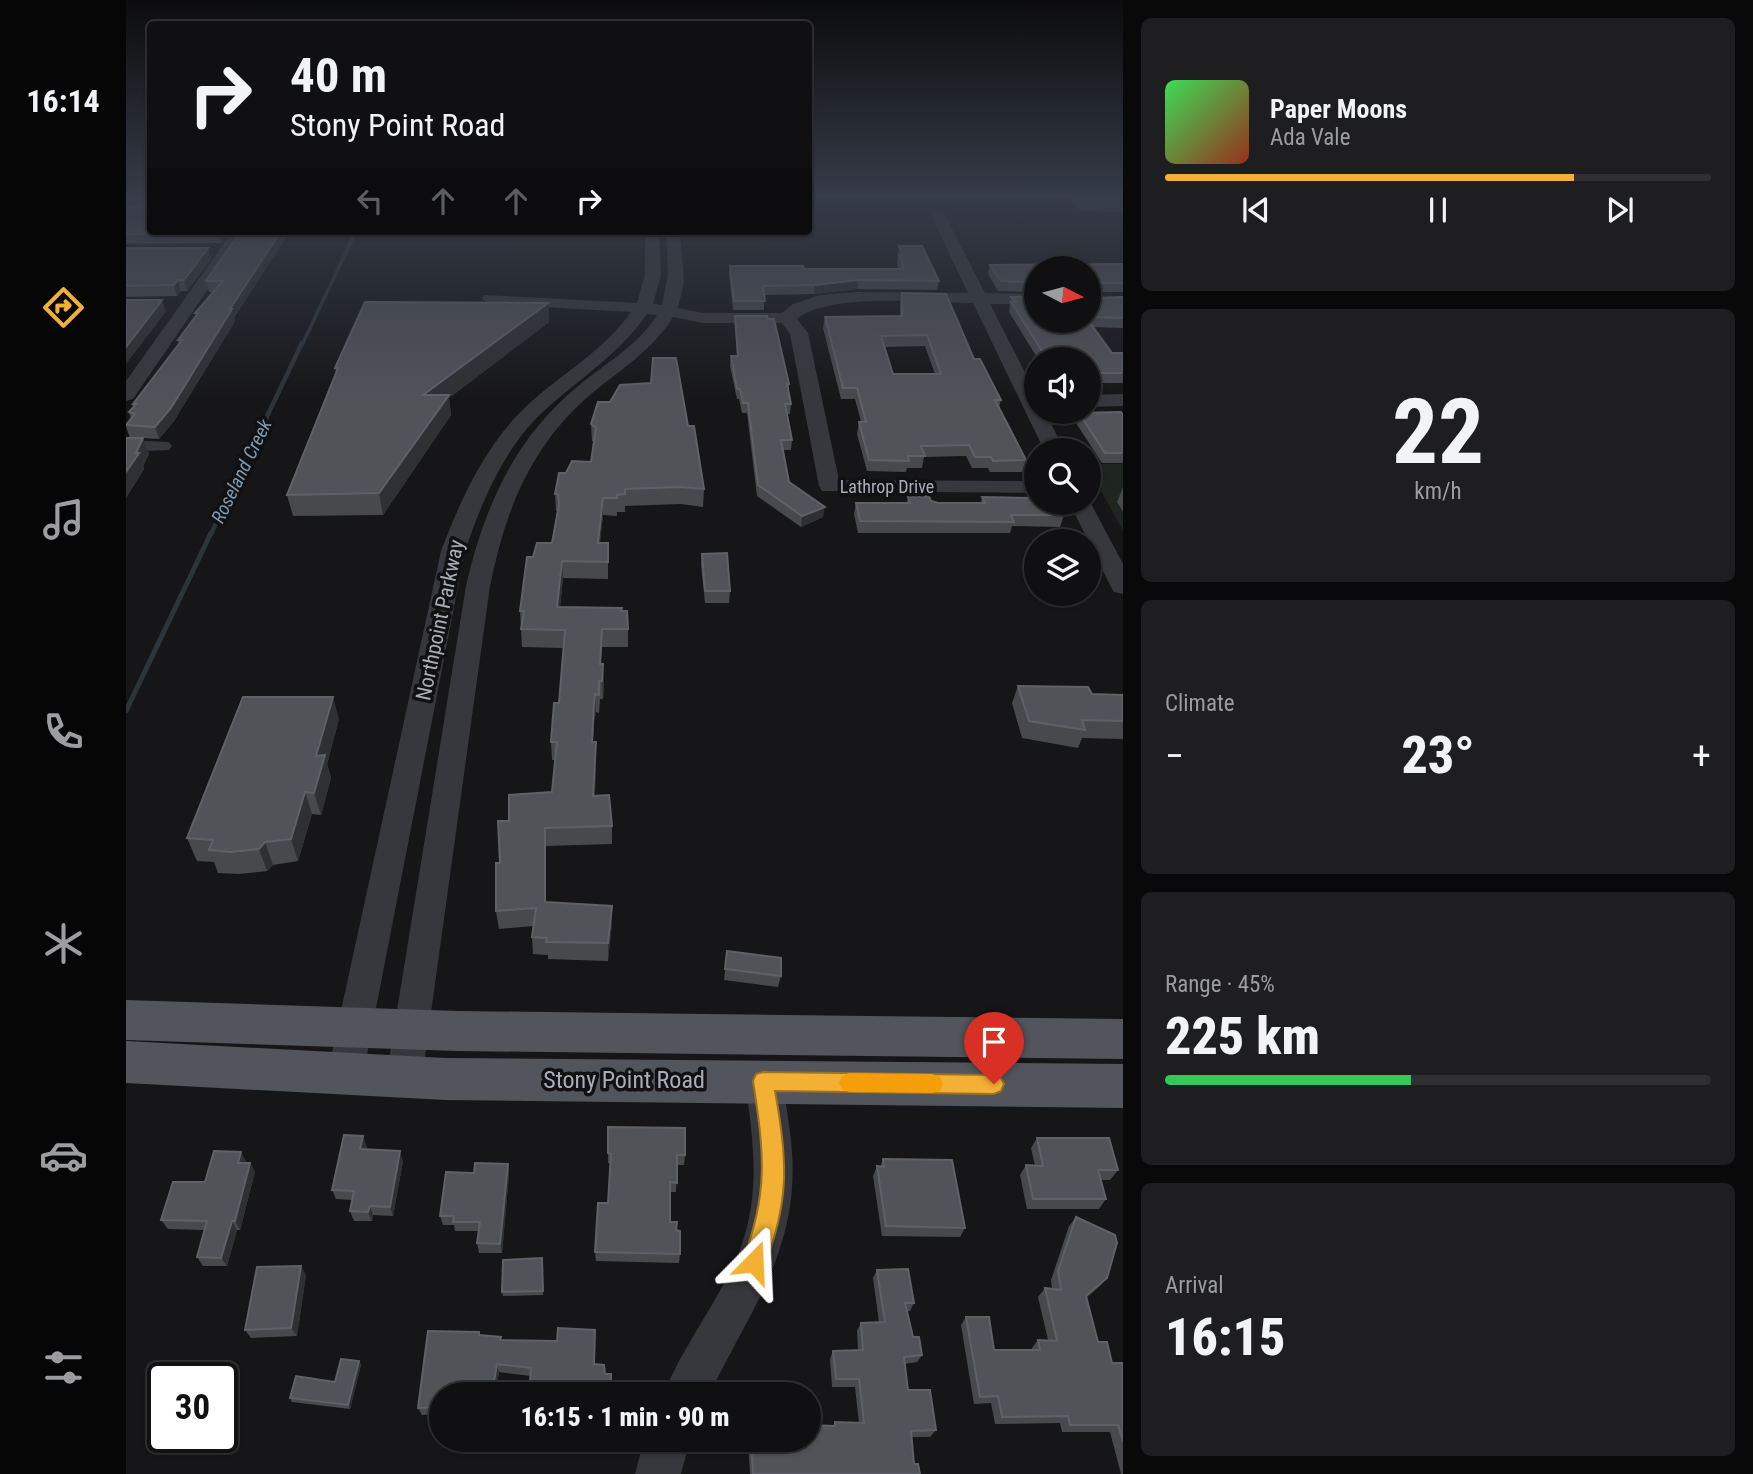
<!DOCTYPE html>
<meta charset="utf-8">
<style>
:root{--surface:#101012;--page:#1e1e20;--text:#f1f3f6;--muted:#9c9d9f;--line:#303032;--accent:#f2b134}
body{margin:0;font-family:"Roboto Condensed",sans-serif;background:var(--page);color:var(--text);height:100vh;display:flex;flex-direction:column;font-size:26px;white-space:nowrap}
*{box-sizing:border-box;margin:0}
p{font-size:23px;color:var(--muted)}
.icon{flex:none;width:38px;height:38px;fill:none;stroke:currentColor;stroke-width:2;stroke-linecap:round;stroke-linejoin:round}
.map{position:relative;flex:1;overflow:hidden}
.side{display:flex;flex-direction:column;gap:18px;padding:18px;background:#09090a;width:630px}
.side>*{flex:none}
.guide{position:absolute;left:21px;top:21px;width:665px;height:214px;border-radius:7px;box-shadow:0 2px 5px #0004,0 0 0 2px var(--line);background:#101012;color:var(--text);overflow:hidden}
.needle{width:46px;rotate:96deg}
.tools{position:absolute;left:898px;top:256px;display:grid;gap:14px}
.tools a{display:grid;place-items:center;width:77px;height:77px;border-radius:50%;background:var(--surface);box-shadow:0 2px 5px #0004,0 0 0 2px var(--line);font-size:35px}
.speed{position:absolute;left:21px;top:1362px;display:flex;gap:14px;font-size:35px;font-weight:700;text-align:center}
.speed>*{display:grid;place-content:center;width:91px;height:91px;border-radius:50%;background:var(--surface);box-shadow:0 2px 5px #0004,0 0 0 2px var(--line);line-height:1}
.speed .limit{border:4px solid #111;border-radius:10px;background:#fff;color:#111}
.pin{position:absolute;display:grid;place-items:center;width:60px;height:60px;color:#fff;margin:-72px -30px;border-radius:50% 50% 50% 0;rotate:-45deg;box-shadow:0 0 7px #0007}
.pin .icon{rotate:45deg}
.me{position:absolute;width:77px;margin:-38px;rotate:21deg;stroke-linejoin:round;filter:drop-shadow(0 0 5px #0008)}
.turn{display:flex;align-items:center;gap:24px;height:147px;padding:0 28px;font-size:32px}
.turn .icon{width:91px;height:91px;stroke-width:2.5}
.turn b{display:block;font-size:49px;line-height:60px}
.lanes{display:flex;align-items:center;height:66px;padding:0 28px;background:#0003;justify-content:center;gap:35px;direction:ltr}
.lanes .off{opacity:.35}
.big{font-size:52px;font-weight:800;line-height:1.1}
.side .widget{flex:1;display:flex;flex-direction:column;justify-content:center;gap:10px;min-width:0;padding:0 24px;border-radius:10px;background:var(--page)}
.side .dial{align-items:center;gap:0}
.dial b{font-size:91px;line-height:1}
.song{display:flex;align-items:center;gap:21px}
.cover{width:84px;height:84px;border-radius:10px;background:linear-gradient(135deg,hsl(130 70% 55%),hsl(10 70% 35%))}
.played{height:7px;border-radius:4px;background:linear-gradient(90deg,var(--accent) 75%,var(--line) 75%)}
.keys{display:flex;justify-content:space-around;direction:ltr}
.heat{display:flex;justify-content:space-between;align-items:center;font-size:38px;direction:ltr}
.charge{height:10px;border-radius:5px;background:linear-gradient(90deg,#34c759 45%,var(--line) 0)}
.trip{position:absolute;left:303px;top:1382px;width:392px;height:70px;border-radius:35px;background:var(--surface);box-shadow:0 2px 5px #0004,0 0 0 2px var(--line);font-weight:800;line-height:70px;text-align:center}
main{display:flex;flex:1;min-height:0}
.tab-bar{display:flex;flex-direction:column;width:126px;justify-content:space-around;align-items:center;background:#060607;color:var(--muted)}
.tab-bar .icon{width:49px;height:49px}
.tab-bar .current{color:var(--accent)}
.tab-bar b{font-size:32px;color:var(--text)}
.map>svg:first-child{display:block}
.green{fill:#1e261f}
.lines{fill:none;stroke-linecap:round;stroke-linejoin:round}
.stream-far2{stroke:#2c353c;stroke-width:3.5}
.stream-far1{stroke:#2c353c;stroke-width:4.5}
.stream{stroke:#2c353c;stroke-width:5}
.minor{fill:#37383d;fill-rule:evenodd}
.major{fill:#53555c;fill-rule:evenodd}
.wall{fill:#47494d;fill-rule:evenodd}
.shaded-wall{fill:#2f3033}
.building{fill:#525359;stroke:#5f6168;stroke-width:2;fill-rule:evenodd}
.route{fill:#f2b134;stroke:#9d7322;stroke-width:2}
.slow{fill:#f59e0b}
.labels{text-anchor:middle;stroke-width:7;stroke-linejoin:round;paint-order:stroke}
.far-street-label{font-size:18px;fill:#a8adb8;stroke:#111113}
.far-water-label{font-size:19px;font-style:italic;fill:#7f9bb3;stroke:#111113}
.street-label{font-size:21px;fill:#a8adb8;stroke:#111113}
.near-street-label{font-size:24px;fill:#a8adb8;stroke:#111113}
</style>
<main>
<nav class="tab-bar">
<b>16:14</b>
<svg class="icon current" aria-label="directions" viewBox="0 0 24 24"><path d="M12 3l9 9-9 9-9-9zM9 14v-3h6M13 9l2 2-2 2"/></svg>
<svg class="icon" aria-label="music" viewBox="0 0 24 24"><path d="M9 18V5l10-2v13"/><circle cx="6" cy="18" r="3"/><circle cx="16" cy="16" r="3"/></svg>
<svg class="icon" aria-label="phone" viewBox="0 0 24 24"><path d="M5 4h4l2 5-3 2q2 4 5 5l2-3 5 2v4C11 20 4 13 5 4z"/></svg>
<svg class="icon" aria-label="climate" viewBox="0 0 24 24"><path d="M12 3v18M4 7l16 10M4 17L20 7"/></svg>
<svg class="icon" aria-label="car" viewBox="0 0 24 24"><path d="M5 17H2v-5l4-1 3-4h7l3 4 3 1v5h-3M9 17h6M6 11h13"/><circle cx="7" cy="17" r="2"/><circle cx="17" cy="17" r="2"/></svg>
<svg class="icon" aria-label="filters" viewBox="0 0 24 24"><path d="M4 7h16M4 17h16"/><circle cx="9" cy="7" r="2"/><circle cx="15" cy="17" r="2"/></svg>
</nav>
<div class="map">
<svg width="997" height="1474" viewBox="0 0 997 1474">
<rect width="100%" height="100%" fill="#161618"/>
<!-- green -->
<path class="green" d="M962 464H997V531L963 469Z"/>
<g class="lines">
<!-- stream-far2 -->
<path class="stream-far2" d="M176 345 230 231"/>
<!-- stream-far1 -->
<path class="stream-far1" d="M85 534 176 343"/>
<!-- stream -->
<path class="stream" d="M0 711 85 533"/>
<!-- minor -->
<path class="minor" d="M0 198H24V206H0Z
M812 211 819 215 859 293 910 294V304H864L910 394V411H919L938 450H918L847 303C804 303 703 292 671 319L682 333 713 480 910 481V493L696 491 693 486 664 334 656 323H577L547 317C527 350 494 370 465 394 405 445 379 511 364 586L296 1078 291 1090 278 1095 265 1090 260 1078 340 586C358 508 388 439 451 387 478 364 512 346 531 315L521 314C494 353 455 378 420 409 378 447 357 499 339 551L237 1075 232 1087 219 1092 206 1087 201 1075 315 551C336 496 361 441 406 401 439 372 479 349 505 312L364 304 356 299 358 295 511 303 519 275V231H533L535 275 527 304 536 305 542 275 540 231H554L558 282 552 308 577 313H656L667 304 694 295 731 292 842 293 805 215Z
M107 231H122L7 399 0 401V381Z
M997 394V406L962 407V395Z
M0 440 43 442 46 446 43 450 0 452Z
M962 498 997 564V594L988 592 985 587 943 502H962Z
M637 1064 650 1069C659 1089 661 1111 664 1132 679 1242 628 1302 583 1395H537C558 1343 595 1299 615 1247 635 1192 627 1137 619 1081L624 1069Z
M518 1440H564L555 1474H509Z"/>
<!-- major -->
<path class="major" d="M0 1000 332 1011 997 1019V1059L332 1051 0 1040Z
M0 1041 319 1058 997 1064V1108L319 1100 0 1083Z"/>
</g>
<!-- wall -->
<path class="wall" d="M941 195H997V212L955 211Z
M0 207 24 231H105L95 243 0 244Z
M115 231H164L108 318 109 321 48 421 33 439 17 438 23 454 17 466 18 469 0 498V438H11H4L0 426 5 419 3 412 8 407 7 404 53 344 52 340 70 316 69 313 87 292H83L80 281Z
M773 246 813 281 811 290 731 289 688 294 638 295V310H607L603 275 604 266 678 269H773L771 264Z
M0 248H82L85 259 61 291H55L51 296 0 297Z
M997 264V292H964L965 298 997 297V328L967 327 986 353H997V383H962V359H912L883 312 885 297 910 320H962V268H910V292L872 291 862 274 864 265Z
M776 293 848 359 875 400 873 407 900 460 896 472H864L862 468H846L840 456 798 457 796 468H781L780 472 741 471 731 434 733 422H735L729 399H715L697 328 699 317 774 316V304ZM799 346 809 374H767L758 347Z
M422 303 423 322 323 398 325 415 257 515 167 516 161 495 210 373 209 368Z
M609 316 663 384V391L665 404 664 414H661L666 440 665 450H657L663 482 697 517 675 527 631 496 621 413H616L613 399H611L604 366 605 356H611L609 326Z
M953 413 997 415V463H976L950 423Z
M465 424 562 426 578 489 577 507 555 504 499 506V512H491V516L477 515 474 543H482V579L437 578 434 607 495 611 502 629V647H476L475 664 478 682 477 699H474L473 713 470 712 468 721 467 742H470V761L469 796 486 826V844L420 846V902L486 923 482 961 422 959V955L407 954 406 937 407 926 373 929 370 911 374 863 383 821 426 792 429 760H426L425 742 433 703 438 648 396 647 394 611 407 557 426 543 431 511H430L429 494 440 473 465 462 468 442 466 441Z
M997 487V512L991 502Z
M782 497 812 503H855L856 497 938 515 934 527 886 526 884 533H732L728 514 730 503H781Z
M576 554 604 591 603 603H579L575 565Z
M892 686 966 694 997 695V739L956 738 952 748 896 738 886 703Z
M213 719 201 764 205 778 195 815 186 814 172 861 147 865 141 871 113 874 92 873 88 862 71 861 61 838Z
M601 951 655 976 652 987 598 980Z
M482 1127 559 1155 558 1165H551L550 1192H544V1222L550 1230 554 1254 553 1263 470 1261 469 1252 482 1203 485 1163H482Z
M911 1138 992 1170 984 1180H974L980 1199 973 1209H901L894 1175 900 1165 909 1166 905 1148Z
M241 1146 240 1149 277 1161 267 1216 247 1215 246 1221H228L224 1211 226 1200 210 1199 206 1190Z
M757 1159 839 1228 834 1237 756 1236 747 1176 751 1166 754 1167Z
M120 1161 119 1163H124L129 1172 114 1230H111L101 1266H77L71 1257 78 1230 42 1229 35 1220 79 1182Z
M382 1164 383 1174 376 1253H353L351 1243 353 1231H329L328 1225H317L314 1216 348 1173Z
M950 1217 974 1286 960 1298 972 1342 986 1363H997V1474H971H995L984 1432H936L934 1423 869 1424 865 1403 848 1404 835 1325 840 1317 868 1350H906V1348L912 1340H922L912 1297 919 1288 926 1289 925 1280 943 1226Z
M416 1258 417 1295 377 1296 376 1292Z
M751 1270 788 1303 784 1311H781L787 1337 796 1355 791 1362 779 1364 782 1390 810 1430 804 1437H786L788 1464 794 1474H624L622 1440H682L707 1426 709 1422 733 1423 729 1387H706L704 1359 707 1351 732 1350 731 1331 735 1323 753 1322 747 1278Z
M180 1275 171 1336 125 1338 119 1330Z
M354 1335 375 1340 431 1341 470 1338 405 1376 373 1372 370 1390 342 1389 341 1395H315V1414L296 1415 292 1408Z
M233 1361 235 1365 224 1409 166 1402 164 1398 209 1382Z"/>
<!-- shaded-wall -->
<path class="shaded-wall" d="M93 231H105L95 243 92 233Z
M155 231H164L108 318 109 321 48 421 33 439 29 427Z
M82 248 85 259 61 291 58 280Z
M52 280 55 291 51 296 48 285Z
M732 280 731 289 688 294 689 285Z
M36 300 40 312 0 364V347Z
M422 303 423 322 323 398 325 415 257 515 253 493 297 395Z
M17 438 23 454 17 466 18 469 0 498V472Z
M477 498V515L472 560V543Z
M699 507 697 517 675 527 676 516Z
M436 561 437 578 432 625 431 607Z
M476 629V647L474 682V664Z
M477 664 478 682 477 699 476 681Z
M469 694 470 712 468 721 466 760V742L468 703Z
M207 697 213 719 201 764 205 778 195 815 188 793 190 756Z
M470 742V761L468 814 467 796Z
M179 792 186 814 172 861 165 839Z
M419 828 420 846V920L419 902Z
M139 842 147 865 141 871 133 849Z
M486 906V923L482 961V943Z
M237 1136 241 1146 238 1159 234 1149Z
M274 1151 277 1161 267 1216 264 1207Z
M115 1152 120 1161 117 1172 112 1163Z
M124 1163 129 1172 114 1230 109 1221Z
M382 1164 383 1174 376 1253 374 1244Z
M244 1206 247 1215 246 1221 242 1212Z
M106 1221 111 1230 101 1266 95 1258Z
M175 1266 180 1275 171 1336 165 1328Z
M981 1278 974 1286 953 1305 960 1296Z
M233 1361 235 1365 224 1409 222 1405Z
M371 1364 373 1372 370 1390 368 1382Z
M339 1382 342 1389 341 1395H337Z"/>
<!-- building -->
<path class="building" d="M954 195H997V200L959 199Z
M14 203 24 204V231H93L92 233 0 234V207H10Z
M115 231H155L104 309H106L45 408 29 427 0 425 9 414 3 412 10 404H7L56 340H52L72 313H69L97 281H80Z
M773 246H796L813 281 732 280 689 285 637 286 639 301H608L604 266H677L678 269H775L777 267 773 255 777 256Z
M0 248H82L58 280H52L48 285 0 286Z
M997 264V283H965L962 285V268H910V283L875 281 864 265Z
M962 287 965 298 997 297V318L962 317Z
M776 293 820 294 848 359H854L875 400H869L900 460 867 461 865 457H849L843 445 795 446 799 456H782L783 461 743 460 733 422H740L731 388H717L699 317 776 316ZM801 335 815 374H767L755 336Z
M910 296V320H962L986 353H997V373H962V359H921L885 302H889L885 297Z
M0 300H36L0 347Z
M239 302 422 303 297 395H323L253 493 161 495 212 368H209Z
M609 316H641L642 319H648L663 384H661L665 404H659L666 440H655L663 482 699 507 676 516 632 485 622 403H617L614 389H611L605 356H612Z
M527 358H550L562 426H568L578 489 555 487 499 489V494L491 495V498H477L472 543H482V562L436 561 431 607 496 608 495 611H501L502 629H476L474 664H477L476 681H473V695L469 694 468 703 466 742H470L467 796 483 795 486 826 419 828V902L486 906 482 943 420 942 421 938 406 937 410 908 370 911V863H374L372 821H383V795L426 792 430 751 431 742H425L428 703H433L439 630 395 629 398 611H394L401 557H407L411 543H426L433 505 432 494H429L433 473H440L446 461 465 462 470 428 465 424 472 402H484L494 385 525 383Z
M995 412 997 415V453H979L953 413Z
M0 438H17L10 453H13L0 472Z
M803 496 805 501 812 503H859L856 497 910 498V502H932L938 515H885L888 522 734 521 730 503H784L782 497Z
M601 553 604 591H579L576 554Z
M892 686 962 687 966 694 997 695V721L956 720 959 730 903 721Z
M117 697H207L190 756 199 755 188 793 179 792 165 839 139 842 133 849 104 852 83 850 87 840 61 838Z
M601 951 655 958V976L599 969Z
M482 1127 559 1128V1155H551V1183L544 1182V1222H551L550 1230 554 1231V1254L469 1252 472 1203H482L485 1154 482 1153Z
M218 1135 237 1136 234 1149 274 1151 264 1207 244 1206 242 1212 224 1211 228 1191 206 1190Z
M911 1138H983L992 1170H972L980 1199H907L900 1165 917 1166Z
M88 1151 115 1152 112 1163H124L109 1221H106L95 1258 71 1257 81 1221 35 1220 47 1182H79Z
M757 1159 826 1160 839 1228 760 1226 751 1166 758 1167Z
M349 1163 382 1164 374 1244 351 1243 354 1222H327L328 1216H314L320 1172 348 1173Z
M950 1217 989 1235 991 1243 981 1278 960 1296 972 1342H981L986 1363H997V1441L992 1425H944L942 1416 876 1417 872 1396 854 1397 840 1317H863L868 1350H914L912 1340 931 1341 919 1288 935 1290 932 1271Z
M416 1258 417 1291 376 1292 377 1260Z
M175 1266 165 1328 119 1330 131 1267Z
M782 1269 788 1303H779L787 1337H793L796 1355 778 1357 782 1390H804L810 1430 785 1431 788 1464H792L794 1474H627L625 1440H682V1425L709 1426V1422L738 1423 733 1379H710L707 1351 737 1350 735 1323 759 1322 751 1270Z
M432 1328 469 1330 468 1364 478 1365 479 1374H485V1395H403L405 1368 371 1364 368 1382H339L337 1395H315V1407L292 1408 302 1331 353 1332V1335L375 1337 374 1340 431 1341Z
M215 1359 233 1361 222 1405 164 1398 170 1376 209 1382Z"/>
<!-- sky -->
<linearGradient id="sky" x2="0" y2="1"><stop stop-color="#0c0c0d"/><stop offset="0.49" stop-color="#363c48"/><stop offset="1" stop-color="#363c48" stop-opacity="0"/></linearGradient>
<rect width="997" height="401" fill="url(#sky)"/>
<!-- route -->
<path class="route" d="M637 1072 868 1075 875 1078 878 1084 875 1091 868 1094 649 1091C662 1161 664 1204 636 1271L628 1274 620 1271 616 1262C643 1194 638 1152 627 1081L630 1074Z"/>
<!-- slow -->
<path class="slow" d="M723 1073 806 1074 814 1077 817 1084 814 1091 806 1093 723 1092 716 1089 713 1083 716 1076Z"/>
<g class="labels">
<!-- far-street labels -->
<g class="far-street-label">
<text x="761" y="493">Lathrop Drive</text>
</g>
<!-- far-water labels -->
<g class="far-water-label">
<text transform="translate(115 471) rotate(-64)" y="7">Roseland Creek</text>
</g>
<!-- street labels -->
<g class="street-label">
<text transform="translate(314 620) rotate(-78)" y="7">Northpoint Parkway</text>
</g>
<!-- near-street labels -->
<g class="near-street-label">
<text x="498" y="1088">Stony Point Road</text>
</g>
</g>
</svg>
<div class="tools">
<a><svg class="needle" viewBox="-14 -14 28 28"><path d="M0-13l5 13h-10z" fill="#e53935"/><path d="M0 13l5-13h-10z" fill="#9c9d9f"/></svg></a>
<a><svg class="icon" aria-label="sound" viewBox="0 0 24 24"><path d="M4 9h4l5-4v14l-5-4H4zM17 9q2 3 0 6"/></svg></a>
<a><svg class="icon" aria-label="search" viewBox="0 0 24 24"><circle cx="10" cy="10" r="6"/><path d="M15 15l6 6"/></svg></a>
<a><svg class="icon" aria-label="layers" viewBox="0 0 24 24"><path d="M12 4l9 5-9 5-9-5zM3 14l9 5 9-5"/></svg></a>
</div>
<div class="speed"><div class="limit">30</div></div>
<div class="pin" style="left:868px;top:1084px;background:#d93025"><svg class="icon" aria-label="arrive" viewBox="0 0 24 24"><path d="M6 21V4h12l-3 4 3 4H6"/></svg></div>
<svg class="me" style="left:628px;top:1262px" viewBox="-20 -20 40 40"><path d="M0-17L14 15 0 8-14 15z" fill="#f2b134" stroke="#fff" stroke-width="4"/></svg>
<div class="trip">16:15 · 1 min · 90 m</div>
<div class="guide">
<div class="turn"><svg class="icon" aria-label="right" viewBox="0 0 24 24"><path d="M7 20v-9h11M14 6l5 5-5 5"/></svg><div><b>40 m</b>Stony Point Road</div></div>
<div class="lanes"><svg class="icon off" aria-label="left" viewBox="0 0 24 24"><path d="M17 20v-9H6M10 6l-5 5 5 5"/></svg><svg class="icon off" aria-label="ahead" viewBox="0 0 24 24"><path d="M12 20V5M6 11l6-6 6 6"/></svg><svg class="icon off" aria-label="ahead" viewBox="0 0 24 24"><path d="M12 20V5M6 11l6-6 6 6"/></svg><svg class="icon" aria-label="right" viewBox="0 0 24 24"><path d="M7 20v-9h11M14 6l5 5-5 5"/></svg></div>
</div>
</div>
<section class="side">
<div class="widget">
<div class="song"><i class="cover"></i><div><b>Paper Moons</b><p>Ada Vale</p></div></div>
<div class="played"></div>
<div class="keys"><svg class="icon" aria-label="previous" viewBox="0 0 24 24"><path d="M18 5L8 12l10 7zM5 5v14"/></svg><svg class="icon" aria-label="pause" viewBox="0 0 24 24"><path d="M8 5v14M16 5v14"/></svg><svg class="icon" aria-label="next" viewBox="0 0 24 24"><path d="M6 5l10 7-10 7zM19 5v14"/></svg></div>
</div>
<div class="widget dial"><b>22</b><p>km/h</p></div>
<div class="widget"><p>Climate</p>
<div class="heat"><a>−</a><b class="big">23°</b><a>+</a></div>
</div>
<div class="widget"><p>Range · 45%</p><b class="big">225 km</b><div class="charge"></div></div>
<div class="widget"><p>Arrival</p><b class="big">16:15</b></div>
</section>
</main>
